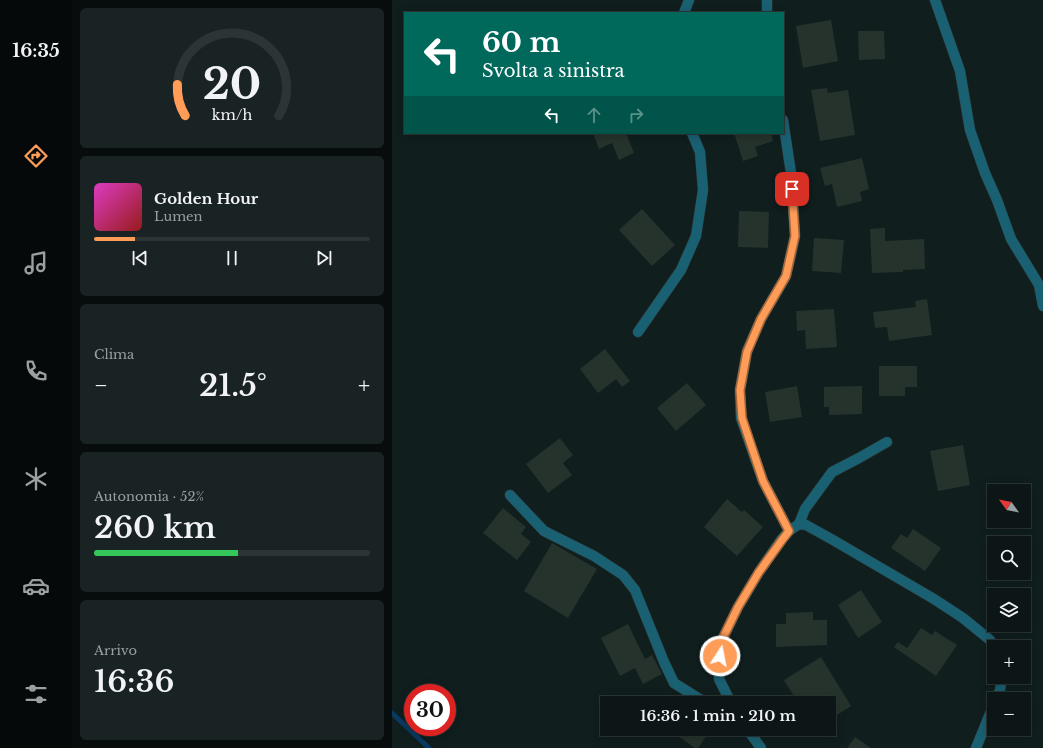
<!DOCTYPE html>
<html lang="it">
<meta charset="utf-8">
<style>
:root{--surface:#0c1616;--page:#1a2323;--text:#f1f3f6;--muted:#9a9fa1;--line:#2c3535;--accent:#fe9c58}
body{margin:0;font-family:"Libre Baskerville",serif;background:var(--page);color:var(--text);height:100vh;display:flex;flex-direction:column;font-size:15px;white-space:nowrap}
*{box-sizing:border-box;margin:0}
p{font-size:13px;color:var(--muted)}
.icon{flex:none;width:22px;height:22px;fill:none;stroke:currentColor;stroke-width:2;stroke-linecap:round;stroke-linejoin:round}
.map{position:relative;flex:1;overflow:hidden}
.sheet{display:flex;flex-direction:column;gap:8px;padding:8px;background:#070c0c;width:320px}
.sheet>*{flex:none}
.guide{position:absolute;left:12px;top:12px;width:380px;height:122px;border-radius:0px;box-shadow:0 2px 10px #0003,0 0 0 1px var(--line);background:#00695c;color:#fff;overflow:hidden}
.needle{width:26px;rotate:303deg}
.tools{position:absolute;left:595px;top:484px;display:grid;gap:8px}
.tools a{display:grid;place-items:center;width:44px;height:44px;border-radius:0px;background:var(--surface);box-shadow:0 2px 10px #0003,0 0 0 1px var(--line);font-size:20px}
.speed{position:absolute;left:12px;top:684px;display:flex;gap:8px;font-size:20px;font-weight:700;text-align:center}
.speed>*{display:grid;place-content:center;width:52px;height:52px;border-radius:50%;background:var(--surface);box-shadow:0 2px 10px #0003,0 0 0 1px var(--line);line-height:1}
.speed .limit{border:6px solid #d22;background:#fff;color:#111}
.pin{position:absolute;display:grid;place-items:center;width:34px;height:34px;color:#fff;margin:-17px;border-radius:8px;box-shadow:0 2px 6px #0006}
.me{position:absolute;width:44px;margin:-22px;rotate:11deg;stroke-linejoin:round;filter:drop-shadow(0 0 3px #0008)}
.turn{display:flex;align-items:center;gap:14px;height:84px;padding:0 12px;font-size:18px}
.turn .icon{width:52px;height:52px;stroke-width:2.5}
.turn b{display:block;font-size:28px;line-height:34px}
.lanes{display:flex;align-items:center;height:38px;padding:0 12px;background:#0003;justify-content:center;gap:20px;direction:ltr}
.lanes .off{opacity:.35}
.big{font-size:30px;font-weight:600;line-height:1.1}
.sheet .card{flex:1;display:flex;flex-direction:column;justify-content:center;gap:6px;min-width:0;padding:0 14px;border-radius:6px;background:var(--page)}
.sheet .dial{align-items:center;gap:0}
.dial svg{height:104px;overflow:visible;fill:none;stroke:var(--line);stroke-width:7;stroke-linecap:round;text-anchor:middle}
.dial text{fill:var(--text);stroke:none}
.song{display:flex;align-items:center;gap:12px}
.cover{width:48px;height:48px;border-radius:6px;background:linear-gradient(135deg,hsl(310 70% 55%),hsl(0 70% 35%))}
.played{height:4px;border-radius:2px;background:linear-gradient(90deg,var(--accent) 15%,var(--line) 15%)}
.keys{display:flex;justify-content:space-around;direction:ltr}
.heat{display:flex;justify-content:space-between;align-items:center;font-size:22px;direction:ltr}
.charge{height:6px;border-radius:3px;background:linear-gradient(90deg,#34c759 52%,var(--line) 0)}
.trip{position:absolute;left:208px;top:696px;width:236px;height:40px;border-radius:0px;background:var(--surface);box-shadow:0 2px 10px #0003,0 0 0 1px var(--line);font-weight:600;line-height:40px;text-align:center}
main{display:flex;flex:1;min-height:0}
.dock{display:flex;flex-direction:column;width:72px;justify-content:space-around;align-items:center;background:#050909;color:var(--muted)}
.dock .icon{width:28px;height:28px}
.dock .selected{color:var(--accent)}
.dock b{font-size:18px;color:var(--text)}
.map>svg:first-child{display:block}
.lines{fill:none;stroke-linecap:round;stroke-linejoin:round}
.stream{stroke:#093a60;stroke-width:5}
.building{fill:#26322c}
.minor-casing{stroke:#2d3a3a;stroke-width:11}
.minor{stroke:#1a6073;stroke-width:10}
.route-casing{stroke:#a56539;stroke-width:10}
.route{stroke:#fe9c58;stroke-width:7}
</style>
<main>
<nav class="dock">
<b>16:35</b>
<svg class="icon selected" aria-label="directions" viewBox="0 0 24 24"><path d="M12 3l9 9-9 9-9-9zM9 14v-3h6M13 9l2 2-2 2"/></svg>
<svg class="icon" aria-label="music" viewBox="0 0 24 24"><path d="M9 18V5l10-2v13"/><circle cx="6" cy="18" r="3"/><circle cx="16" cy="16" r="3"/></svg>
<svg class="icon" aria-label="phone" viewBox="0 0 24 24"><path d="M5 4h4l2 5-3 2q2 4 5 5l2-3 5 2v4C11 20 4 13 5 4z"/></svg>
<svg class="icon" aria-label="climate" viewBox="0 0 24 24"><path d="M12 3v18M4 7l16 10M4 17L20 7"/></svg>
<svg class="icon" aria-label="car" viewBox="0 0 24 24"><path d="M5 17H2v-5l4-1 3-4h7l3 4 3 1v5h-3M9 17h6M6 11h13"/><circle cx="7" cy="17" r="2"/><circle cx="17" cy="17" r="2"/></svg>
<svg class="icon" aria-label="filters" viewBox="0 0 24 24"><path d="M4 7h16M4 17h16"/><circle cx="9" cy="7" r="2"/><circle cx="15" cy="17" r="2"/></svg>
</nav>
<section class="sheet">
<div class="card dial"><svg viewBox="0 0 100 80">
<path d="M14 69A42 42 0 1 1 86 69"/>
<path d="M14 69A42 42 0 0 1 8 45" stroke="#fe9c58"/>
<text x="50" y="56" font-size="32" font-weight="700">20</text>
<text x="50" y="72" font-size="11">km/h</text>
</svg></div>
<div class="card">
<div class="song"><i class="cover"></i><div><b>Golden Hour</b><p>Lumen</p></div></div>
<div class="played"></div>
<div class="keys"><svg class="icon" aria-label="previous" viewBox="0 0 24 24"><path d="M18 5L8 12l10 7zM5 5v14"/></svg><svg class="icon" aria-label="pause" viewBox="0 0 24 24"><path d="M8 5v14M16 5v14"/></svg><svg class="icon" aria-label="next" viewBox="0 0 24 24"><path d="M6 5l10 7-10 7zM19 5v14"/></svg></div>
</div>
<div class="card"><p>Clima</p>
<div class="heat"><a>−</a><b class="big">21.5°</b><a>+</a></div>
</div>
<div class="card"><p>Autonomia · 52%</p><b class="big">260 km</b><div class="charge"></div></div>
<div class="card"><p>Arrivo</p><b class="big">16:36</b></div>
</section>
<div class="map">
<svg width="651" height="748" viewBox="0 0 651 748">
<rect width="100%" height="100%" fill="#101e1e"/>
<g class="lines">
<!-- stream -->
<path class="stream" d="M0 713 37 748"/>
</g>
<!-- building -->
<path class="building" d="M439 20 446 61 411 68 404 26Z
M466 31H492L493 59 467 60Z
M435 88 436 93 456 90 463 135 428 141 419 90Z
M201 133H234L242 153 227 160 220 143 207 149Z
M342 133H379L381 141 363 147 366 156 351 161Z
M470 158 477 189 468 192 470 201 445 207 440 184 433 186 428 168Z
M250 209 283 245 260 266 227 230Z
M347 211 377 212 376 248 346 247Z
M493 228V241L532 239 533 269 511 270V272L480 273 478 229Z
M422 238 452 240 449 273 420 271Z
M535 299 540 335 497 341 495 327 483 328 481 312 524 307 523 301Z
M442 309 445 347 414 349 413 330 405 331 404 311Z
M213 349 238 381 230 387 224 379 206 393 188 369Z
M487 366H525V387H513V396H487Z
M295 383 314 405 284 431 265 408Z
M405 386 410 417 378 422 373 392Z
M470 386V414L437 415V407H432V387Z
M168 438 181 455 171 463 180 475 156 493 134 464Z
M571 445 578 485 546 491 538 451Z
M335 499 350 512 352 510 371 527 345 556 312 527Z
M111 508 134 527 129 534 139 542 125 560 91 533Z
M521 529 549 548 533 571 499 548 509 534 515 538Z
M160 543 205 569 176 618 132 591Z
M469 590 490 622 466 638 446 605Z
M421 612V620H435V645L384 647V624H394V613Z
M236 624 253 659 260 655 270 674 251 684 243 668 228 676 209 638Z
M529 628 540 635 543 631 565 645 544 676 502 647 506 642 515 648Z
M429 657 459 706 437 720V703H406L392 680Z
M276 729H314L318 731 306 748H303Z
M463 737 479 748H455Z"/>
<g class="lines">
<!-- minor casing -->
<g class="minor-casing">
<path id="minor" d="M543 0 568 71 578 130 593 173 605 200 619 239 647 285 651 306
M292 13 297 0
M375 13V0
M391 120 399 173 403 236 394 276 369 319 355 351 348 390 349 418 371 481 397 531
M246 332 289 270 304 236 311 190 308 152 300 133
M118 495 152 531 202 556 231 575 243 590 272 662 282 683 314 703
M407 524 413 509 440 472 467 458 495 442
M604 699 608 690 610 677
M339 703 327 679 328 644 346 607 367 572 389 540 397 531 407 524 414 525 441 540 542 599 571 618 598 640 602 647
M355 729 369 748
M584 748 602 704"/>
</g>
<!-- minor -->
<use href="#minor" class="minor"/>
</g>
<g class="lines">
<!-- route casing -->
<g class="route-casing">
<path id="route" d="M328 656V644L346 607 367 572 390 540 397 531 371 481 350 418 348 390 355 352 369 319 394 276 403 236 400 189"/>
</g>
<!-- route -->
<use href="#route" class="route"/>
</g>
</svg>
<div class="tools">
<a><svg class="needle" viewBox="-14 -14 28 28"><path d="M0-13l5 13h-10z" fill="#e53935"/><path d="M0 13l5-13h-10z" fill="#9a9fa1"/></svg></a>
<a><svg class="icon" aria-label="search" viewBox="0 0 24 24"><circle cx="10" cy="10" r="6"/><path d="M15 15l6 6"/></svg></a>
<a><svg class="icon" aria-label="layers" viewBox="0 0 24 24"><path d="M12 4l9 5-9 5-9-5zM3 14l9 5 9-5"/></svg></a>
<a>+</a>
<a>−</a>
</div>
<div class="speed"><div class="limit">30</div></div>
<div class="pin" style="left:400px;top:189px;background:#d93025"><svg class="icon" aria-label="arrive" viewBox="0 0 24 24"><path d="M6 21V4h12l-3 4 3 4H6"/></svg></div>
<svg class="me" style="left:328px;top:656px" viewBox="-20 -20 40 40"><circle r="17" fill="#fe9c58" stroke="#fff" stroke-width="3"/><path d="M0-11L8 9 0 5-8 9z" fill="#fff"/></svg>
<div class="trip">16:36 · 1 min · 210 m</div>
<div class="guide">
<div class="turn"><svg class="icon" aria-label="left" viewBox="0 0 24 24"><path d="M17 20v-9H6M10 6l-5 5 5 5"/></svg><div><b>60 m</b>Svolta a sinistra</div></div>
<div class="lanes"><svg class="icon" aria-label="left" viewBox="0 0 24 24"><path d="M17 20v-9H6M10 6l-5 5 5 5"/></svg><svg class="icon off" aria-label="ahead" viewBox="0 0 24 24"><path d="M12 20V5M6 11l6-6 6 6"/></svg><svg class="icon off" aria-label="right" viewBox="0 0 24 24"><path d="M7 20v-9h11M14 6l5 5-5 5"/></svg></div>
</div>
</div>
</main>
